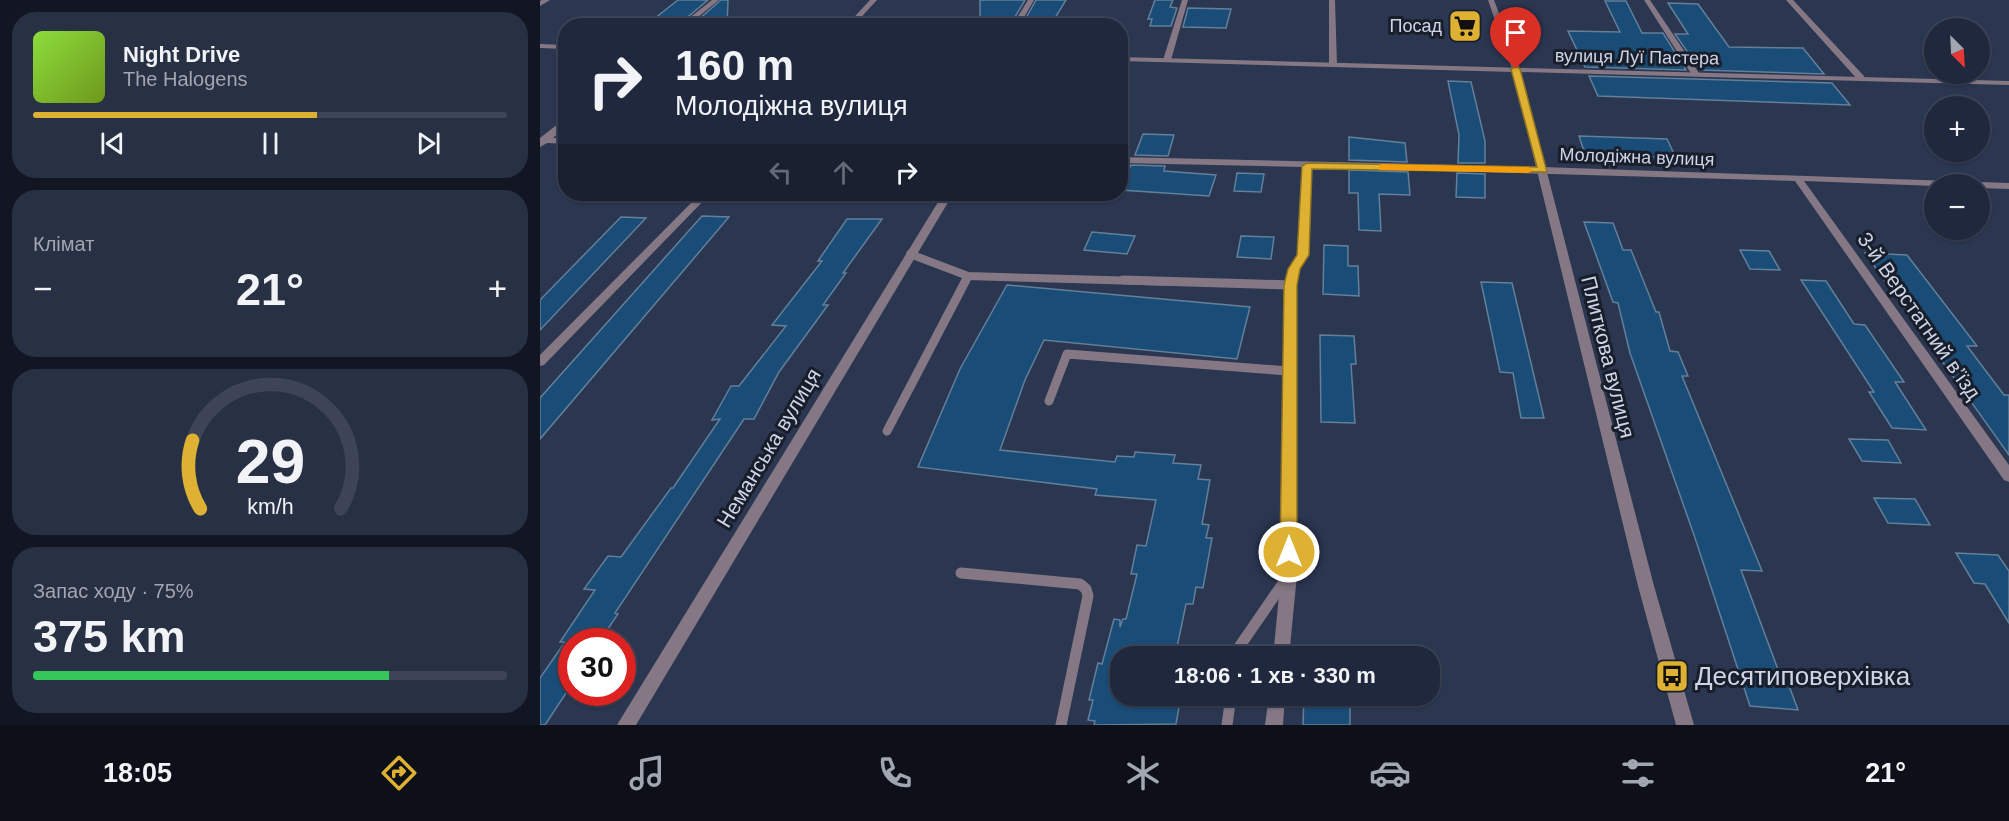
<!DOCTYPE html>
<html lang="uk">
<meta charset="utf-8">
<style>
:root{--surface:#20283d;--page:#283044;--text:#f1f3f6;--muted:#a2a6b0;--line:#3d4457;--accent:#deb133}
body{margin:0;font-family:Helvetica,sans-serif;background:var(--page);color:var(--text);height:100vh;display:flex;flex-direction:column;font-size:22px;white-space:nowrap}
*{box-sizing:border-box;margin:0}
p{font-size:20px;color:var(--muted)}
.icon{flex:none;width:33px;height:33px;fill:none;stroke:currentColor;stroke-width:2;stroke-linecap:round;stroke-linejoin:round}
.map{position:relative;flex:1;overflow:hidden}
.drawer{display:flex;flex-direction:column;gap:12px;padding:12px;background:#121622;width:540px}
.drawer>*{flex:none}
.hud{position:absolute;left:18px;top:18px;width:570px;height:183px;border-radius:24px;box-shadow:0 2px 4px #0004,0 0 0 2px var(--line);background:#20283d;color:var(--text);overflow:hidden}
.needle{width:39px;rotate:156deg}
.buttons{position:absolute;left:1384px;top:18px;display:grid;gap:12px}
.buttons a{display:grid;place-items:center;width:66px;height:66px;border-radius:50%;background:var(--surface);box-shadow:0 2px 4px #0004,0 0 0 2px var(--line);font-size:30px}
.speed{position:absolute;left:18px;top:628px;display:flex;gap:12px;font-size:30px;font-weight:700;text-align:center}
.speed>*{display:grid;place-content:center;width:78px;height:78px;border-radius:50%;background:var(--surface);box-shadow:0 2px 4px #0004,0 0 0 2px var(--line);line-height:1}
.speed .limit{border:9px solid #d22;background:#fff;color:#111}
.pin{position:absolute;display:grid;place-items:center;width:51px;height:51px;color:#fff;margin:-62px -26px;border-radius:50% 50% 50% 0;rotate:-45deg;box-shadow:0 0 6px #0007}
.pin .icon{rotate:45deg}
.me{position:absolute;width:66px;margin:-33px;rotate:0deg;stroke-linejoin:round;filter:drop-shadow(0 0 4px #0008)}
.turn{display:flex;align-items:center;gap:21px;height:126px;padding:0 18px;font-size:27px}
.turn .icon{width:78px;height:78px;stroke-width:2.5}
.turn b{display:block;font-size:42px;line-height:51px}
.lanes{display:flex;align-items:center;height:57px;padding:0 18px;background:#0003;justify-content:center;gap:30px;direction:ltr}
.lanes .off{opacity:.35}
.big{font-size:45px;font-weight:700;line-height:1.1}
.drawer .tile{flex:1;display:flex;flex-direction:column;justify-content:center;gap:9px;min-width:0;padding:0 21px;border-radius:24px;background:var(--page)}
.drawer .dial{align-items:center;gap:0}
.dial svg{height:156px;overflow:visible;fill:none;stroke:var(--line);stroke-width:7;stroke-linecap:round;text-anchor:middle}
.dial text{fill:var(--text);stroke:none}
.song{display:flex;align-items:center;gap:18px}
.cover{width:72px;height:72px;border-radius:9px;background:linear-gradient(135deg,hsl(90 70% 55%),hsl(80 70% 35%))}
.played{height:6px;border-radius:3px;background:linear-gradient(90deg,var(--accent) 60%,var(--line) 60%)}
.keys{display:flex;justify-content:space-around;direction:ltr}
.heat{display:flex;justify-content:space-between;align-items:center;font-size:33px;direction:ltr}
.charge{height:9px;border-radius:4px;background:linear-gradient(90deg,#34c759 75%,var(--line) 0)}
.trip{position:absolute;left:570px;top:646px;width:330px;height:60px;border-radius:24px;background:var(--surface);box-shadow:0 2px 4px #0004,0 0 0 2px var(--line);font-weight:700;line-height:60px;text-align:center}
.menu{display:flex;height:96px;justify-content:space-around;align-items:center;background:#0d1018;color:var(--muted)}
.menu .icon{width:42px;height:42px}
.menu .on{color:var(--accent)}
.menu b{font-size:27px;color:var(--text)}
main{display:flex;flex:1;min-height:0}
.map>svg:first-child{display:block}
.building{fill:#194c76;stroke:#637f99;stroke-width:1.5}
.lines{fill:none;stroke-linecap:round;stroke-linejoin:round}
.service-far2{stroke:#857884;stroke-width:8}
.service-far1{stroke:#857884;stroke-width:9}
.service{stroke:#857884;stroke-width:11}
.minor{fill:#857884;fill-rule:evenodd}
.tertiary{fill:#857884;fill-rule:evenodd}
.route{fill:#deb133;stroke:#907321;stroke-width:1.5}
.slow{fill:#f59e0b}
.labels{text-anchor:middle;stroke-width:6;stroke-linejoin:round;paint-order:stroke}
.far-poi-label{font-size:18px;fill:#cdd5e6;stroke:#191e2b;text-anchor:end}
.far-street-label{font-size:18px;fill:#cdd5e6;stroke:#191e2b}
.street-label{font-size:21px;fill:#cdd5e6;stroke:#191e2b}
.near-poi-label{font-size:26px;fill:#cdd5e6;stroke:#191e2b;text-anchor:start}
</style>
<main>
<section class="drawer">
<div class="tile">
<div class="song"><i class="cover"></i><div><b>Night Drive</b><p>The Halogens</p></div></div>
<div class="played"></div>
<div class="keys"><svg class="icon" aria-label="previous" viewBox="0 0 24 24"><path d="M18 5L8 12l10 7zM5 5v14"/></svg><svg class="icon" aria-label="pause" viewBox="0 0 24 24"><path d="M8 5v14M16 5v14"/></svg><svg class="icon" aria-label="next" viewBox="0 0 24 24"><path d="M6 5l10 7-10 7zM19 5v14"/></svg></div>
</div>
<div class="tile"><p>Клімат</p>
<div class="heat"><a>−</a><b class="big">21°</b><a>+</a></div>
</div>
<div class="tile dial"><svg viewBox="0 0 100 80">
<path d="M14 69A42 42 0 1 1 86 69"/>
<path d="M14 69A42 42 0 0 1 10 34" stroke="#deb133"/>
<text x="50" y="56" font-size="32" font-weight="700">29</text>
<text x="50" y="72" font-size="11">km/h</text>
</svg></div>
<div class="tile"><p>Запас ходу · 75%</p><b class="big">375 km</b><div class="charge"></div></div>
</section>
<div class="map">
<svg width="1469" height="725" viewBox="0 0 1469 725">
<rect width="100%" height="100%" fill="#2b3651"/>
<!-- building -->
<path class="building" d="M138 0H168L137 26H105Z
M181 0H188L187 26H151Z
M440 0H485L475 17H440Z
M496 0H526L515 18H486Z
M615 0H633L630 7 637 8 631 26H610L612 19H608Z
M1065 1H1086L1102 33H1123L1146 70 1045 67 1028 31 1080 32Z
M1128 3 1158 4 1189 47 1263 48 1284 74 1160 70 1135 34H1148Z
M648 8 691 9 686 28 643 27Z
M1049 76 1292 83 1310 105 1058 96Z
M908 81 931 82 945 141V163H918L919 135Z
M603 134 634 135 628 156 595 155Z
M1039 136 1127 139 1136 158 1045 154Z
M809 137 865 143 867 162 809 160Z
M591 165 625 166 624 171 676 175 669 196 581 190Z
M809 170 868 172 870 195 839 194 841 231 819 230 818 193H809Z
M697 173 724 174 721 192 694 191Z
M917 173 945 174V198L916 197Z
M162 216 189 217 0 439V398Z
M81 217 106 218 0 330V300Z
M307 219H342L303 273H306L283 305H288L239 372 214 419H204L75 613 78 614 59 642H32V684L5 725H0V678L25 642H20L55 590 44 589 68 556 81 557 131 488H133L180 419 172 420 191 386H199L246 326 232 325 282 261H278Z
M1044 222 1073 223 1083 250H1091L1116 312H1119L1130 351 1138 352 1148 376H1142L1222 571 1201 570 1240 675H1245L1258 710 1210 706 1154 535 1090 353 1078 303 1073 302Z
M552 232 595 236 587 254 544 250Z
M701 236 734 237 731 259 697 257Z
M784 245 808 246V266H818L819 296 783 294Z
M1200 250 1229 251 1240 270 1210 269Z
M1325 253 1367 255 1437 346H1427L1464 395H1469V455Z
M1261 280 1286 281 1314 324 1325 325 1364 382H1355L1386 430 1352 428 1329 392H1334Z
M941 282 972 283 1004 418H981L973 373 960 372Z
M467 285 710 307 697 359 504 340 485 380 460 450 575 462 577 456 594 457 595 452 635 455 633 463 661 465 658 479 670 480 662 524 669 525 666 538H672L663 588 656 587 653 604H646L635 657H580V696H641L636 724 554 725 555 721 548 720 553 700H549L558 663 562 664 574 619 580 620V627L583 619H586L597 574H591L597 545 606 546 616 500 555 495 557 489 378 467 420 369Z
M780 335 814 336 816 364H811L815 423 781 422Z
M1309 439 1348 440 1361 463 1322 461Z
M1334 498 1375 499 1390 525 1348 523Z
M1416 553 1458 555 1469 571V623L1445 584 1434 583Z
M764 696 810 698V725H763Z"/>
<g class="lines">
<!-- service-far2 -->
<path class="service-far2" d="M370 254 428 276 637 282
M425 282 428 276"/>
<!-- service-far1 -->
<path class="service-far1" d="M583 280 751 285
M509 401 527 354 748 371
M347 431 426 280"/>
<!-- service -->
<path class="service" d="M421 573 540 584 546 589 548 596 521 725
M696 657 697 650 746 579
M687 725 691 696"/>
<!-- minor -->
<path class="minor" d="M2 0H10L0 6V1Z
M172 0H179L147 26H139Z
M330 0H337L313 26H306Z
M488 0H494L479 26H472Z
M642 0H648L631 60 624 62 623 60Z
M789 0H795L797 65 793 67 789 65Z
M948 0H954L980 69 979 71 972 69Z
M1104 0H1110L1159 73 1158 75H1152Z
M1246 0H1253L1324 76V80H1318Z
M23 120H26V127L13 138H26V144L7 143 0 147V138Z
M580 157 1003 167 1469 183V189L1440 188V184L1395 186 1264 181 1469 465V482L1464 480 1255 181 772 167 768 255 759 269 756 285 757 575 749 657H733L741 575 746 285 749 269 758 255 762 167 580 163Z
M160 194H170L4 365 0 366V355Z
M403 194H413L96 725H77Z
M729 696H745L743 725H725Z"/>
<!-- tertiary -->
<path class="tertiary" d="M0 44 26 45V49L0 48Z
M580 57 1469 81V85L981 72 1114 586 1154 725H1136L1098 586 973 72 580 61Z"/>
</g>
<!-- route -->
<path class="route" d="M976 66 980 69 1007 172 772 169 769 255 760 269 757 285V552L755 558 749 560 743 558 740 552 744 285 748 269 757 255 762 166 767 163 997 167 971 69Z"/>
<!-- slow -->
<path class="slow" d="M842 164 988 167 994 170 988 173 839 170V165Z"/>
<!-- icons -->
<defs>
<g id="supermarket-square" transform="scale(1.725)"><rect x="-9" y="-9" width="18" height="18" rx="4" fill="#deb133" stroke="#191e2b"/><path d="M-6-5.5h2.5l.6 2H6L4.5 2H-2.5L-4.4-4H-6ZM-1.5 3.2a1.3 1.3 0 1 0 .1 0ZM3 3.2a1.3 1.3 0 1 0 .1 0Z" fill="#111"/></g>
<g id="bus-square" transform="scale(1.725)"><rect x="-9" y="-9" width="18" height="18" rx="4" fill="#deb133" stroke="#191e2b"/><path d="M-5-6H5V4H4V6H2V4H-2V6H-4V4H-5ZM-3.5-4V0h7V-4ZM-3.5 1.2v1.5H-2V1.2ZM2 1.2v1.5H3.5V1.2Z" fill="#111"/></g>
</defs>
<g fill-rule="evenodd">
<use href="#supermarket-square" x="925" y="26"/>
<use href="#bus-square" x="1132" y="676"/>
</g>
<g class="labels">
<!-- far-poi labels -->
<g class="far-poi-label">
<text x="902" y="32">Посад</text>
</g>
<!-- far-street labels -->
<g class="far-street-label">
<text transform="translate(1097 57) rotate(1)" y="6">вулиця Луї Пастера</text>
<text transform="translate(1097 157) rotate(2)" y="6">Молодіжна вулиця</text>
</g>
<!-- street labels -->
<g class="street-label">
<text transform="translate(1379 316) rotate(55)" y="7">3-й Верстатний в’їзд</text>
<text transform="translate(1068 357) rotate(76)" y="7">Плиткова вулиця</text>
<text transform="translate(229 448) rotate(-59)" y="7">Неманська вулиця</text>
</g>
<!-- near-poi labels -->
<g class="near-poi-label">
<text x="1155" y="685">Десятиповерхівка</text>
</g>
</g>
</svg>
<div class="buttons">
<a><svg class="needle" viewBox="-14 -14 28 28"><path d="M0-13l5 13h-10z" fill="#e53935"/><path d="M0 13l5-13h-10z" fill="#a2a6b0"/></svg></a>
<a>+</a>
<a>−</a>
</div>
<div class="speed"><div class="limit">30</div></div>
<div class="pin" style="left:976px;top:69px;background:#d93025"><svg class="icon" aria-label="arrive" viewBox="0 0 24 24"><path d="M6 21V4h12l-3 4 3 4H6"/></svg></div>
<svg class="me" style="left:749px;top:552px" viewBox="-20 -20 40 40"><circle r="17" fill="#deb133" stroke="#fff" stroke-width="3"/><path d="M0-11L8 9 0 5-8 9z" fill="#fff"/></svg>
<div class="trip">18:06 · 1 хв · 330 m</div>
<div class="hud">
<div class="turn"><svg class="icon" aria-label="right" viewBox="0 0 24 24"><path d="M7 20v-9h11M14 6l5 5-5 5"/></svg><div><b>160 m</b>Молодіжна вулиця</div></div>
<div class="lanes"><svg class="icon off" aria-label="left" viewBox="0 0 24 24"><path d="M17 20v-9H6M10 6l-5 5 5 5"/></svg><svg class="icon off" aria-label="ahead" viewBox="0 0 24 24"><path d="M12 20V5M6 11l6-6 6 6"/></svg><svg class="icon" aria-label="right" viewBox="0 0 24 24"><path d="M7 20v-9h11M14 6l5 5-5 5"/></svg></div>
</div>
</div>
</main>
<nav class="menu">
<b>18:05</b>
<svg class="icon on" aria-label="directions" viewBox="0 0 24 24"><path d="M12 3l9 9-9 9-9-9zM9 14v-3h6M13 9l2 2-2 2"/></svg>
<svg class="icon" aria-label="music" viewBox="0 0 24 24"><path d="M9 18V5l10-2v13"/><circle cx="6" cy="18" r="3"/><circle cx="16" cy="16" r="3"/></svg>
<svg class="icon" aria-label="phone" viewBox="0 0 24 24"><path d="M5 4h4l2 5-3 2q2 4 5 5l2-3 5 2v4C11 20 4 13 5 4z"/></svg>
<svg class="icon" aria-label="climate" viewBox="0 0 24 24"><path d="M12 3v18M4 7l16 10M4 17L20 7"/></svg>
<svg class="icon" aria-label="car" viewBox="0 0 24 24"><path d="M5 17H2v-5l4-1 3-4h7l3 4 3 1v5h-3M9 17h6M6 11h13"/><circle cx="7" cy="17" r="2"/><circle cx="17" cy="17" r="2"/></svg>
<svg class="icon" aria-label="filters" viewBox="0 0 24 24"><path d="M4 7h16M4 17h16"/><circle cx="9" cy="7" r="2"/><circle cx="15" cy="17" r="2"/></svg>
<b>21°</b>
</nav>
